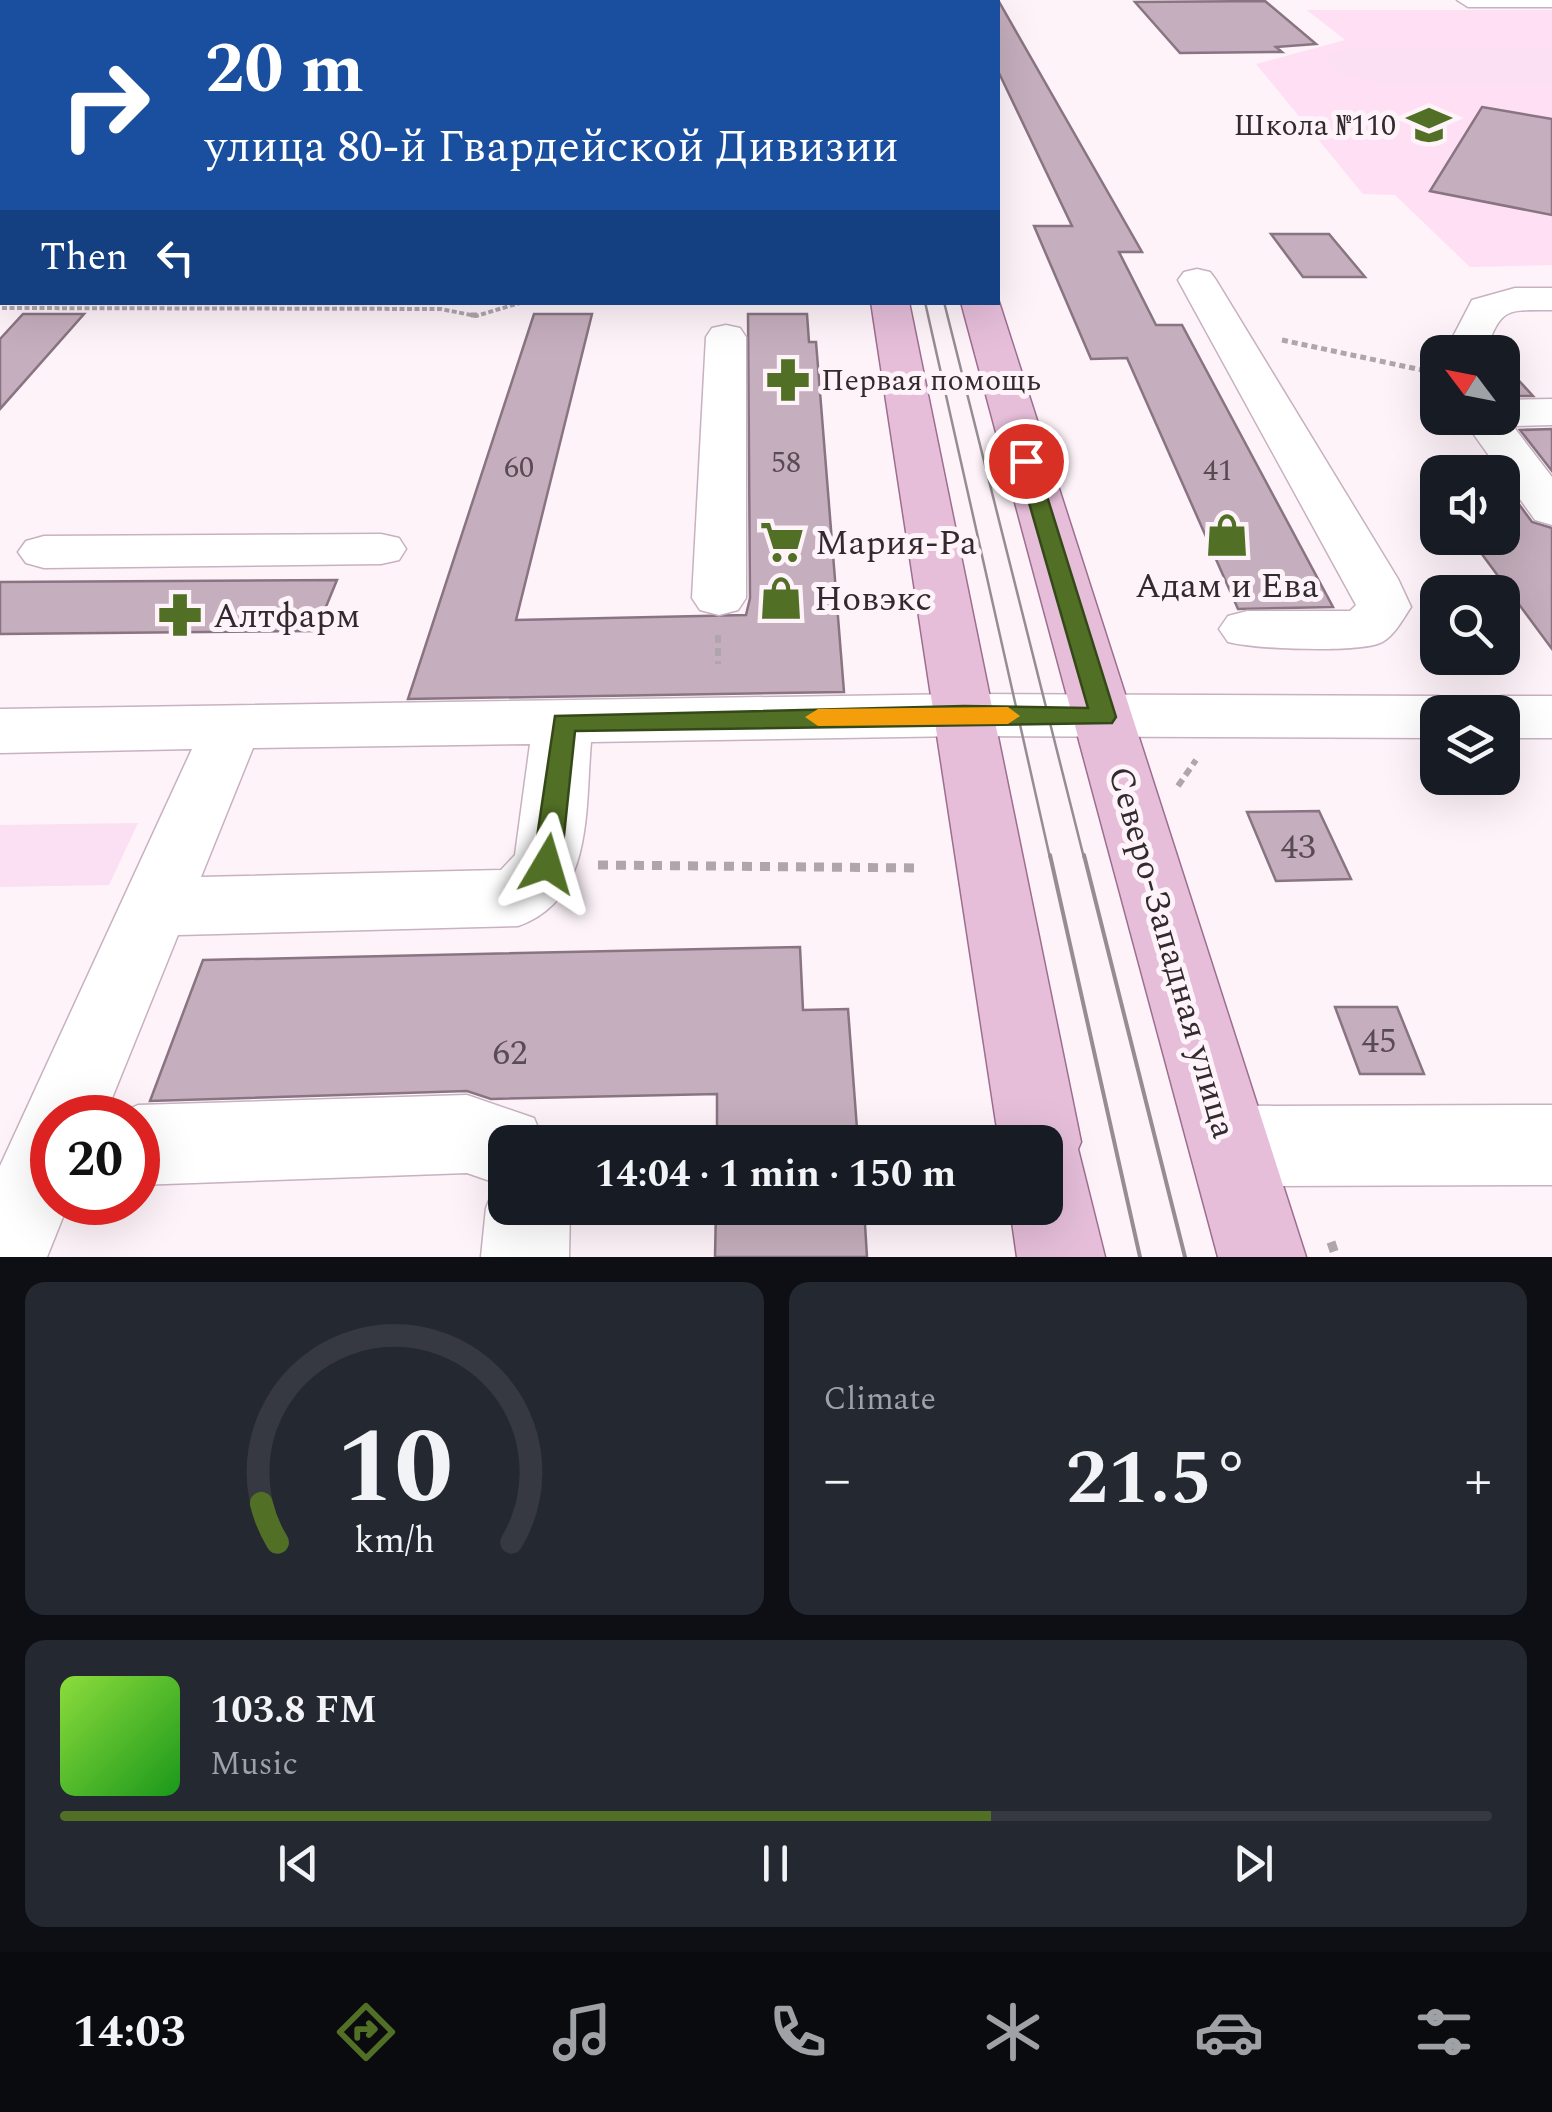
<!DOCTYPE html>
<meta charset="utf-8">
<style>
:root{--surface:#171b24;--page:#242831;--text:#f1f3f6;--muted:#9ea1a6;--line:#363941;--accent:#517025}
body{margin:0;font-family:Spectral,serif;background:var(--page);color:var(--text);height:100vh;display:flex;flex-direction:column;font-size:38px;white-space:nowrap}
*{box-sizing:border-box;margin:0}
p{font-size:32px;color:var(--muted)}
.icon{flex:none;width:55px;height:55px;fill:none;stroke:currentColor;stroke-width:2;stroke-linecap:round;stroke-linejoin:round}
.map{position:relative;height:1257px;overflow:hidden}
.drawer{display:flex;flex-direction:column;gap:25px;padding:25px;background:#0d0f14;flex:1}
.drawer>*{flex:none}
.banner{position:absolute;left:0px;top:0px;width:1000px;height:305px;box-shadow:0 10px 40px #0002;background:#1a4fa0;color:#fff;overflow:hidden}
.needle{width:65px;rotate:302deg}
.buttons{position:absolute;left:1420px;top:335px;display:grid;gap:20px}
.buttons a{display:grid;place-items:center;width:100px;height:100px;border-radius:20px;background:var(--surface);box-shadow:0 10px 40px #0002;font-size:50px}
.speed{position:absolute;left:30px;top:1095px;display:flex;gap:20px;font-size:50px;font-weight:700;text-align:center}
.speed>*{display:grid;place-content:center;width:130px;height:130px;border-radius:50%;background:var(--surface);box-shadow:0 10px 40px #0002;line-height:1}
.speed .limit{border:15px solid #d22;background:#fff;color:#111}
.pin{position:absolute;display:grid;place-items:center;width:85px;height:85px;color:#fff;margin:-42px;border:5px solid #fff;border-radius:50%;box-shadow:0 2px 10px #0007}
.me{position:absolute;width:110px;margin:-55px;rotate:7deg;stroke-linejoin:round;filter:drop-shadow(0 0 8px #0008)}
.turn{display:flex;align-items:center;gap:35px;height:210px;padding:0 40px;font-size:45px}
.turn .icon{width:130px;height:130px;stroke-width:2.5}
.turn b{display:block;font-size:70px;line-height:85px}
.then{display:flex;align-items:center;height:95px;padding:0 40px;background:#0003;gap:20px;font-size:38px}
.big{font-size:75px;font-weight:700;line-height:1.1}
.drawer .card{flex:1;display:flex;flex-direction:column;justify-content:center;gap:15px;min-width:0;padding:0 35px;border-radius:20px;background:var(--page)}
.drawer .dial{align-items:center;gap:0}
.dial svg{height:260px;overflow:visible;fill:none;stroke:var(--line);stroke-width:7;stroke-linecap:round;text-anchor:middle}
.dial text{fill:var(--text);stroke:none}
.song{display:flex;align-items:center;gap:30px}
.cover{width:120px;height:120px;border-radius:15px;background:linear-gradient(135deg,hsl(90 70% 55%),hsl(120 70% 35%))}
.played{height:10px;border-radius:5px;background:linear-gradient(90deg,var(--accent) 65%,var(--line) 65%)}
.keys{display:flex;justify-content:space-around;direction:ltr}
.heat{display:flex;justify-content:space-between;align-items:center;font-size:55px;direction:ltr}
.drawer .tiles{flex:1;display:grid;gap:25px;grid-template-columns:1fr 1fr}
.card:last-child{grid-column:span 2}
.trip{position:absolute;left:488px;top:1125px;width:575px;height:100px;border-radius:20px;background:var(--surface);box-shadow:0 10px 40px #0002;font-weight:700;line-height:100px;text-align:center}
.tab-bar{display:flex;height:160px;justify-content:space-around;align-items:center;background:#090b0e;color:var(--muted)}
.tab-bar .icon{width:70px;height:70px}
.tab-bar .active{color:var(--accent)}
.tab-bar b{font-size:45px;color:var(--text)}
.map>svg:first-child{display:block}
.built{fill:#ffdff4}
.green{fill:#fbdff2}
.building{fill:#c5aebd;stroke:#897482;stroke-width:2.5}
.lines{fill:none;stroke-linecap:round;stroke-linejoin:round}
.minor-casing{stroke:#c8b1c0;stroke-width:3}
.major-casing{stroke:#9d6e8e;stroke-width:3}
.path-far3{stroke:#afa6ac;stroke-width:4;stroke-dasharray:5 2.5;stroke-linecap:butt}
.path-far2{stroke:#afa6ac;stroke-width:5;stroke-dasharray:6 4;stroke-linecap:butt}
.path-far1{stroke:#afa6ac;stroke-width:6;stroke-dasharray:8 5;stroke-linecap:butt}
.path{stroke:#afa6ac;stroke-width:9;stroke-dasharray:10 8;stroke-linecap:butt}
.minor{fill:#fff;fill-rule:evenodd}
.major{fill:#e6beda;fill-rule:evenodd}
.tram-far1{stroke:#968d93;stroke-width:2.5}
.tram{stroke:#968d93;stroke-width:4}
.route{fill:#517025;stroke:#354918;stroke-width:2.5}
.slow{fill:#f59e0b}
.labels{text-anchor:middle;stroke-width:10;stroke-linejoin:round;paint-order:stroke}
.far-poi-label{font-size:30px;fill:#332a30;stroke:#fdf3f9;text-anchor:end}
.number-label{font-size:30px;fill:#584b53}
.poi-label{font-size:35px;fill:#332a30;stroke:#fdf3f9;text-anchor:start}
.near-number-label{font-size:35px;fill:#584b53}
.street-label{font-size:35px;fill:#332a30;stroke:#fdf3f9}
</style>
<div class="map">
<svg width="1552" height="1257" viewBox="0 0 1552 1257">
<rect width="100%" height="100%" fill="#fdf3f9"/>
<!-- built -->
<path class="built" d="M1307 10H1552V265L1470 267 1395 195 1363 194 1256 64 1345 40Z"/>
<!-- green -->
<path class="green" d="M1354 48H1542L1552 50V83H1383L1342 75 1323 55Z
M138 823 109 885 0 887V825Z"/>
<!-- building -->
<path class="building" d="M998 0 1142 252H1119L1156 325H1182L1333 607 1238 609 1127 358 1091 359 1034 226H1072L998 71Z
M1265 1 1316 44 1276 47 1282 52 1180 53 1135 2Z
M1482 107 1552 119V215L1430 191Z
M1271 234H1329L1365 277H1303Z
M23 314H84L0 409V339Z
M534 314H592L516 620 746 615 750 598 748 314H807L809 342H816L844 692 408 699Z
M1502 362 1533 396H1502Z
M1552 429V471L1520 430Z
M1502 481 1532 522 1552 528V649L1470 538H1502Z
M337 580 316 631 0 634V582Z
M1319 811 1351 879 1276 881 1247 812Z
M800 947 803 1010 848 1009 858 1142H717V1094L491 1099 467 1091 150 1101 203 960Z
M1335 1007H1397L1424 1074H1360Z
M716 1208H864L867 1257H715Z"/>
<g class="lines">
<!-- minor casing -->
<g class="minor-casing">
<path id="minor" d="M680 0H702V2H680Z
M1457 0H1552V7H1468Z
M2 192V213L0 214V193Z
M1197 269 1210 272 1216 280 1398 579 1411 607C1403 619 1393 638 1380 643 1355 653 1255 649 1228 642L1219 629 1228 616 1247 611H1350L1356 605 1178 280 1184 272Z
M1515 288H1552V310C1505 310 1502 307 1485 352H1445L1472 300Z
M726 325 740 328 746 337V598L738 610 719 615 700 610 692 598 706 337 712 328Z
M1552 399V425L1513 426 1552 477V525L1535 520 1462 418H1502V400Z
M381 534 399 538 406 549 399 560 381 564 44 568 26 563 18 552 26 541 44 536Z
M964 694 1438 696 1459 702 1465 712H1438V738L964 736 591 742C585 809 594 900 518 926L178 935 104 1118H52V1202H69L47 1257H0V1166L192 749 0 753V709ZM530 744 515 855 501 870 201 877 253 748Z
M1502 696H1552V738H1502V712H1475L1481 702Z
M467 1095 534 1118 544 1142H505V1208H570L569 1257H481L486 1208 496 1183 467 1173 138 1185V1118H109L138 1105Z
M1552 1105V1185L1230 1186 1201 1174 1189 1146 1201 1118 1230 1106Z"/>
</g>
<!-- major casing -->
<g class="major-casing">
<path id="major" d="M824 0H846V2H824Z
M878 0H900L901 2H879Z
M998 300 999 302 1306 1257H1218L961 302Z
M871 302H909L1081 1142 1078 1149 1105 1257H1017L1010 1208H1045V1142H999Z"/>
</g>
<!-- path-far3 -->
<path class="path-far3" d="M2 308 441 309 476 316 523 302"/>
<!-- path-far2 -->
<path class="path-far2" d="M471 315H479
M1282 340 1431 372"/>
<!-- path-far1 -->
<path class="path-far1" d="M718 635V664
M1178 786 1196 760"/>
<!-- path -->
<path class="path" d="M598 865 918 868
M1331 1242 1336 1257"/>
<!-- minor -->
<use href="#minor" class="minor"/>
<!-- major -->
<use href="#major" class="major"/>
<!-- tram-far1 -->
<path class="tram-far1" d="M925 302 1050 858
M944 302 1084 858"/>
<!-- tram -->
<path class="tram" d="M1050 855 1140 1257
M1084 855 1185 1257"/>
</g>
<!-- route -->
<path class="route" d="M1026 455 1036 461 1116 717 1112 723 575 731 561 864 557 872H537L533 864 555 716 964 706 1088 708 1017 461Z"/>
<!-- slow -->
<path class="slow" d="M1008 707 1020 716 1008 724 818 726 805 717 818 709Z"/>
<!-- icons -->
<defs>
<g id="school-bare" transform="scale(3.45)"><path d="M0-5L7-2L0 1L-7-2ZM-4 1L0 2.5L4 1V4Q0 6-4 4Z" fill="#517025" stroke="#fdf3f9" stroke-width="2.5" paint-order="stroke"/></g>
<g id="pharmacy-bare" transform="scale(3.45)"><path d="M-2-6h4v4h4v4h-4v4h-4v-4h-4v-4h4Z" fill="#517025" stroke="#fdf3f9" stroke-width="2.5" paint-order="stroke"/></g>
<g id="shop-bare" transform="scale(3.45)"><path d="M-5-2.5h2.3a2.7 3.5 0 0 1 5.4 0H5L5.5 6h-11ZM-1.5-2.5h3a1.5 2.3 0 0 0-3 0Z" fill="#517025" stroke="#fdf3f9" stroke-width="2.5" paint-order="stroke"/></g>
<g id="supermarket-bare" transform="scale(3.45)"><path d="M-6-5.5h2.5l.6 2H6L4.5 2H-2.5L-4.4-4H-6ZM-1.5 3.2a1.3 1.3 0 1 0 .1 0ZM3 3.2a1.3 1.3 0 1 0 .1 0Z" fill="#517025" stroke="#fdf3f9" stroke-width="2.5" paint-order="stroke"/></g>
</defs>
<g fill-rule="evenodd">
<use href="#school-bare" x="1429" y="125"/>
<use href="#pharmacy-bare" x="788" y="380"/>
<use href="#shop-bare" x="1227" y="535"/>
<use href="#supermarket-bare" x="782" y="542"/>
<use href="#shop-bare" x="781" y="598"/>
<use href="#pharmacy-bare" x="180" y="615"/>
</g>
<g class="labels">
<!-- far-poi labels -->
<g class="far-poi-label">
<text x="1396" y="135">Школа №110</text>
<text x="821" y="390" text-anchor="start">Первая помощь</text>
</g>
<!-- number labels -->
<g class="number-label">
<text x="786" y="472">58</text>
<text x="519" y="477">60</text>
<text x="1218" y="480">41</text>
</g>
<!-- poi labels -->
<g class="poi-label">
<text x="815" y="554">Мария-Ра</text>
<text x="1227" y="597" text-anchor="middle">Адам и Ева</text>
<text x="814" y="610">Новэкс</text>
<text x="213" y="627">Алтфарм</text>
</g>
<!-- near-number labels -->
<g class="near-number-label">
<text x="1298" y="858">43</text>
<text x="1379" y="1052">45</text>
<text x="510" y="1064">62</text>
</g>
<!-- street labels -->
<g class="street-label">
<text transform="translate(1173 952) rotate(74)" y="12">Северо-Западная улица</text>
</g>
</g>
</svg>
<div class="buttons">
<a><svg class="needle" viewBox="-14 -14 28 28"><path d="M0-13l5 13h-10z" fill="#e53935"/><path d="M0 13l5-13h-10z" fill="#9ea1a6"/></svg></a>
<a><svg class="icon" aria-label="sound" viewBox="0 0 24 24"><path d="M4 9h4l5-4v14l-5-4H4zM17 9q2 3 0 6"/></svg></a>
<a><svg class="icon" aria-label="search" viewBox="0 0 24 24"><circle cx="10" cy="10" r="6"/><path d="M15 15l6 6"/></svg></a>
<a><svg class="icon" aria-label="layers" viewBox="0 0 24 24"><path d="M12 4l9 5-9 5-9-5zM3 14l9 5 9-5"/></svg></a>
</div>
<div class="speed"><div class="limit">20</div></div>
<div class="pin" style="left:1026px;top:461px;background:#d93025"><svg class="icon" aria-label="arrive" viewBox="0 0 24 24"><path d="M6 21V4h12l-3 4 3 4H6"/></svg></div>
<svg class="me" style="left:547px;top:864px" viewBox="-20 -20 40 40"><path d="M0-17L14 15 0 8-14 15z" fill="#517025" stroke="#fff" stroke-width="4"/></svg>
<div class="trip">14:04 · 1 min · 150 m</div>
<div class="banner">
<div class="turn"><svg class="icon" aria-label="right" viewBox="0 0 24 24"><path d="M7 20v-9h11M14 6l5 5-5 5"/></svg><div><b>20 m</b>улица 80-й Гвардейской Дивизии</div></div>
<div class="then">Then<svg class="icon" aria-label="left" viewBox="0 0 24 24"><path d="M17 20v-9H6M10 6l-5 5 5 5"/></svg></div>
</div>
</div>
<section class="drawer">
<div class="tiles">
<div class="card dial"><svg viewBox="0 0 100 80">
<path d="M14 69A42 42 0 1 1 86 69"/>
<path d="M14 69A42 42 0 0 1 9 57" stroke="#517025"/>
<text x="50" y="56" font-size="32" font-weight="700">10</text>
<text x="50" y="72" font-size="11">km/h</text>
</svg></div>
<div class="card"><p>Climate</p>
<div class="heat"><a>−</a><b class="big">21.5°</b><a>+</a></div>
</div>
<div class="card">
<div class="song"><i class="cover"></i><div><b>103.8 FM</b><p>Music</p></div></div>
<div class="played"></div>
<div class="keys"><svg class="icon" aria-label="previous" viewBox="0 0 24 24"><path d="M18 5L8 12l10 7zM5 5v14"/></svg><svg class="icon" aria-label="pause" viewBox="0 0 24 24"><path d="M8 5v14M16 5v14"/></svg><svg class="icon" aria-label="next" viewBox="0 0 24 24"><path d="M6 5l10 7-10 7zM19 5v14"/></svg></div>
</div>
</div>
</section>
<nav class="tab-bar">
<b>14:03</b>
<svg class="icon active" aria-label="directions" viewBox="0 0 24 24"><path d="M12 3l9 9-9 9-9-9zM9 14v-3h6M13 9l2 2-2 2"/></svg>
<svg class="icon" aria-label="music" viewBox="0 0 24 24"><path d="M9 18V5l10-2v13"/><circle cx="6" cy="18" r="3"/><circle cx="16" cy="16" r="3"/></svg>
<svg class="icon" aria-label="phone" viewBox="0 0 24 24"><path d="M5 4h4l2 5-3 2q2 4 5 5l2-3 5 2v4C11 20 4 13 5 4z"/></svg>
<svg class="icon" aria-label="climate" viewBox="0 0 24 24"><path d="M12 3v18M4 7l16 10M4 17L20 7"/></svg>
<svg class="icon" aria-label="car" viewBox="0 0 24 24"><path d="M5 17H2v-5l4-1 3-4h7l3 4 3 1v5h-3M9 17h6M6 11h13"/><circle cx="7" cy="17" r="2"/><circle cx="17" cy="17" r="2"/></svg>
<svg class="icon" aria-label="filters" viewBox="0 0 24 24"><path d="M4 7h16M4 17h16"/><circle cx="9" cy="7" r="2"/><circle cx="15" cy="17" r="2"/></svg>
</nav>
